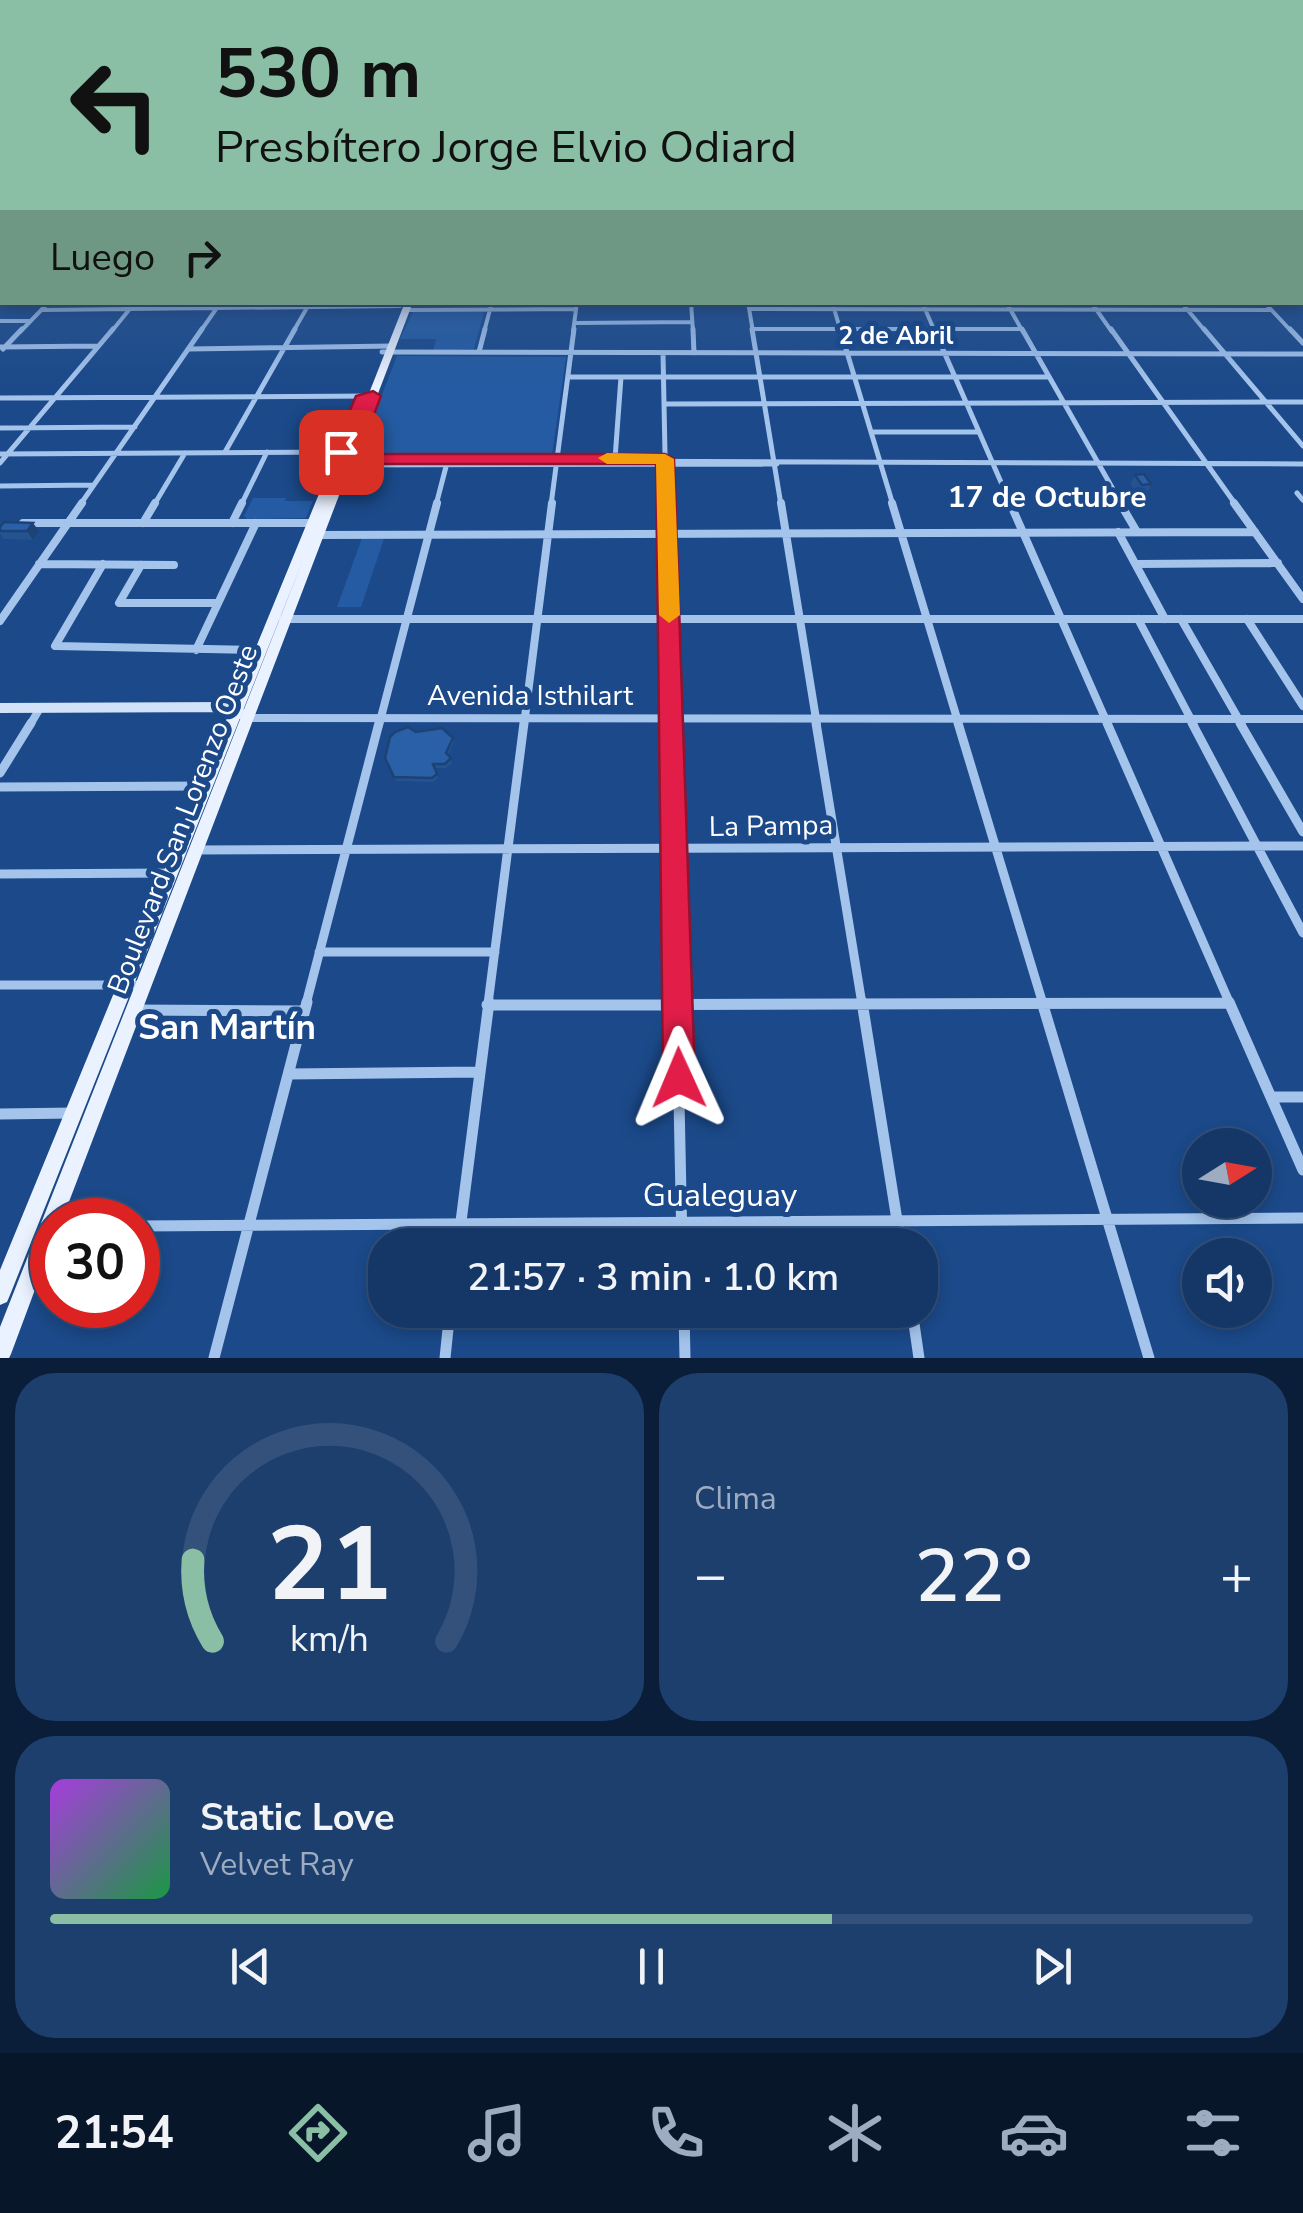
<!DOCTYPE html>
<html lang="es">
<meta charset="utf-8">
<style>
:root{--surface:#143767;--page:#1d3f6d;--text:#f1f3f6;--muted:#9dacc0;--line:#33517b;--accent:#8abfa5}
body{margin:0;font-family:"Nunito Sans",sans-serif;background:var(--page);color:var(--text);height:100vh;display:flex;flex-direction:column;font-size:38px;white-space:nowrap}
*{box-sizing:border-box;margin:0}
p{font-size:32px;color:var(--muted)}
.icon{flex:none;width:55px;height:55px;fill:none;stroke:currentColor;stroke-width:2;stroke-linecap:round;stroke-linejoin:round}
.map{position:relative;height:1358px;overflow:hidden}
.panel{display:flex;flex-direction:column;gap:15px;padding:15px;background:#0b1e39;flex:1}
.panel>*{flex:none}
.top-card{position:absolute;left:0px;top:0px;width:1305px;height:305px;box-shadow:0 5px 15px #0003,0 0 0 2px var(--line);background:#8abfa5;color:#111;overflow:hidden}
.needle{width:65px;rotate:79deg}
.buttons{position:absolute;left:1182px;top:1128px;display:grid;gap:20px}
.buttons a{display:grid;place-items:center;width:90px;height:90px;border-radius:50%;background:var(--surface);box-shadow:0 5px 15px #0003,0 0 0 2px var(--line);font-size:50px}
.speed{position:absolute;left:30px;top:1198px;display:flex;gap:20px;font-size:50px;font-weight:700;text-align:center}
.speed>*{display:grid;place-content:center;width:130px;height:130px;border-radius:50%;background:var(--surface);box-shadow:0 5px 15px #0003,0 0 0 2px var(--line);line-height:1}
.speed .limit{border:15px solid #d22;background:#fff;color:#111}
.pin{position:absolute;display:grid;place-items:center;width:85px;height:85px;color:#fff;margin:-42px;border-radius:20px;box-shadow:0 5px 15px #0006}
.me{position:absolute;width:110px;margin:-55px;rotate:359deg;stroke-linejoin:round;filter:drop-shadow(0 0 8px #0008)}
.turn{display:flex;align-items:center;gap:35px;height:210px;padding:0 50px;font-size:45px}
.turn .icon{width:130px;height:130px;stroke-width:2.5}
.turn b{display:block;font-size:70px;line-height:85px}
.then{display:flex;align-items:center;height:95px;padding:0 50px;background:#0003;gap:20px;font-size:38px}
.big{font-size:75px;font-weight:600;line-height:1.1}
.panel .card{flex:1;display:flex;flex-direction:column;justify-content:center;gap:15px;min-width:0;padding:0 35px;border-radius:40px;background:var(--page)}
.panel .dial{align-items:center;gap:0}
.dial svg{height:260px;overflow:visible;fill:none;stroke:var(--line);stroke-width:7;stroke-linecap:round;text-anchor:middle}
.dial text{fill:var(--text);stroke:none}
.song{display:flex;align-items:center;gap:30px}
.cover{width:120px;height:120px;border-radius:15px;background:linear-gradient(135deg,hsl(280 70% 55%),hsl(140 70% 35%))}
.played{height:10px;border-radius:5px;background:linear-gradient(90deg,var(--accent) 65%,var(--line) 65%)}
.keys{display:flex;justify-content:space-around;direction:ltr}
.heat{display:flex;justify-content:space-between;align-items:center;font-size:55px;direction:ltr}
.panel .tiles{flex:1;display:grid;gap:15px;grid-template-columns:1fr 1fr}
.card:last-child{grid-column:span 2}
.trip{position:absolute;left:368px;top:1228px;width:570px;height:100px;border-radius:40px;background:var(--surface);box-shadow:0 5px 15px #0003,0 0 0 2px var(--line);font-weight:600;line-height:100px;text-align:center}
.menu{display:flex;height:160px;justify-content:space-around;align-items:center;background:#081629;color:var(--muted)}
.menu .icon{width:70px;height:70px}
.menu .on{color:var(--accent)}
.menu b{font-size:45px;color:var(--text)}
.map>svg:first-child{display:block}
.green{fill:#245ba2}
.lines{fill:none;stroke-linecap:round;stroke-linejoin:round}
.street-far4{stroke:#a4c4ec;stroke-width:4}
.street-far3{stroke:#a4c4ec;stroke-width:5}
.street-far2{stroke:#a4c4ec;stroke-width:8}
.street-far1{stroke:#a4c4ec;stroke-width:9}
.street{stroke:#a4c4ec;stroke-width:11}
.secondary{stroke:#d1e2f9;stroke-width:10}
.primary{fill:#eaf2ff;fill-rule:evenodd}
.wall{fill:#245390}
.shaded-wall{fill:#1d4375}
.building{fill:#2a60a7;stroke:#1d4375;stroke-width:2.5}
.route{fill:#e11d48;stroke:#92132f;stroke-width:2.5}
.slow{fill:#f59e0b}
.labels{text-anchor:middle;stroke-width:10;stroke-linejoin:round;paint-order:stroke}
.far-neighbourhood-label{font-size:25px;font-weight:bold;fill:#fff;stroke:#1b4989}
.street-label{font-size:28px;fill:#fff;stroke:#1b4989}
.neighbourhood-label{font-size:30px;font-weight:bold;fill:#fff;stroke:#1b4989}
.near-street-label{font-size:32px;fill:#fff;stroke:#1b4989}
.near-neighbourhood-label{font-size:35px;font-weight:bold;fill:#fff;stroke:#1b4989}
</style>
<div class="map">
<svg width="1303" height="1358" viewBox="0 0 1303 1358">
<rect width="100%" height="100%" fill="#1b4989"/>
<!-- green -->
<path class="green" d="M413 312H484L474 349 433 351 436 339H400Z
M397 356 566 357 552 455 359 454Z
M253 498H286L285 501H313L306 518 247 519 244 516Z
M362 538 384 539 361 607H337Z"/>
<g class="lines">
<!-- street-far4 -->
<path class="street-far4" d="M691 302 693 332
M748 302 753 332
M832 302 841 332
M922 302 935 332
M1006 302 1023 332
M1091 302 1112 332
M1181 302 1206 332
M1264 302 1292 332
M749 309 1271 310
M42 310 400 306
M406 310 576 309
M0 321H30
M575 323 692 322
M753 329H1021
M20 332 49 302
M111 332 129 310
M200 332 221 302
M293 332 308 306
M484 332 492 302
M573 332 577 302"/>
<!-- street-far3 -->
<path class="street-far3" d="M693 329 694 353
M752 329 781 505
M840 329 893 505
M934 329 1011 505
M1022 329 1122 505
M1111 329 1236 505
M1204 329 1303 446
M1290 329 1303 343
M0 347 98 346
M3 349 22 329
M189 349 392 346
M382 352 1303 354
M479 352 485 329
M663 353 666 505
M568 377H1049
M0 398 373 396
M665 404 1303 402
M0 428 135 427
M871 432H979
M225 452 295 329
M0 454 341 452
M615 459 621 377
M343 460 1303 464
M0 463 113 329
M341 465 777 464
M0 486 94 485
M1297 493 1303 500
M80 505 202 329
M154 505 185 453
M241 505 267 452
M436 505 448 459
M551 505 574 329"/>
<!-- street-far2 -->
<path class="street-far2" d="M666 503 671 725
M781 503 817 725
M892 503 959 725
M1010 503 1108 725
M1120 503 1137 532
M1234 503 1303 599
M23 523H314
M143 523 155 503
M232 523 242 503
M1118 532 1165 619
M314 535 1255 532
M39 564 174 565
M103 564 55 646 261 650
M1136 564 1278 563
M141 565 119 603H217
M283 619H1303
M1138 619 1194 725
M1181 619 1242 725
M1247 619 1303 706
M0 621 82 503
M196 650 256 523
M248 718 1303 719
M30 725 40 708
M379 725 437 503
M524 725 552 503"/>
<!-- street-far1 -->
<path class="street-far1" d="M671 723 677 1004
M816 723 862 1004
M958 723 1043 1004
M1107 723 1230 1004
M1192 723 1303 933
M1240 723 1303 832
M0 773 31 723
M0 787 206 786
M194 850 1303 846
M0 874 171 873
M319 952H495
M0 985H144
M306 1004 379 723
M488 1004 524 723
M697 1004 1229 1003"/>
<!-- street -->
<path class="street" d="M677 1002 682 1245
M862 1002 901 1245
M1042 1002 1149 1358
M1229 1002 1303 1170
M487 1005 1229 1003
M135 1010 304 1011
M289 1074 479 1072
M1271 1097H1303
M0 1114 74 1113
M138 1226 1303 1218
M458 1245 489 1002
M684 1310 685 1358
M912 1310 919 1358
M214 1358 307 1002
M445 1358 450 1310"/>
<!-- secondary -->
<path class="secondary" d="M0 708 232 707 243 715"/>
<!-- primary -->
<path class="primary" d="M405 302H413L62 1220H52V1244L11 1354 9 1358H0V1327L305 555 10 1295 7 1302 0 1305V1270L351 416 356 413 360 416Z"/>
</g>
<!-- wall -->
<path class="wall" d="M1135 475 1151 484 1147 493 1137 494 1130 484Z
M0 527 39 531 33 540 4 539 0 534Z
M416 732 453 738 454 742 448 755 452 763 446 768H434L438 778 433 782 396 781 385 758Z"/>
<!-- shaded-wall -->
<path class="shaded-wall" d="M33 523 39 531 33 540 27 531Z"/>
<!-- building -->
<path class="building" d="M1144 474 1151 484 1142 485 1135 475Z
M4 522 33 523 27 531H0V527Z
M408 727 416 732 442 728 453 738 446 753 451 758 445 764H433L437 774 432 778 394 777 385 758 390 737 395 732Z"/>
<!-- sky -->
<linearGradient id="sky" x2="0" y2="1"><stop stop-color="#0f284b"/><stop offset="0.51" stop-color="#395f97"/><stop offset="1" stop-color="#395f97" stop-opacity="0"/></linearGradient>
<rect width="1303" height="384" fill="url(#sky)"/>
<!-- route -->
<path class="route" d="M373 391 381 396 359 454H665L674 459 695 1078 690 1089 679 1093 667 1089 663 1078 656 464H342L332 452 356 396Z"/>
<!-- slow -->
<path class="slow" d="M665 454 674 459 680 615 669 623 659 615 656 464H607L598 458 607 453Z"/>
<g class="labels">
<!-- far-neighbourhood labels -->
<g class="far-neighbourhood-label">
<text x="896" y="344">2 de Abril</text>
</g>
<!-- street labels -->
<g class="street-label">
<text x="530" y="705">Avenida Isthilart</text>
<text transform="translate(182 819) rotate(-69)" y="10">Boulevard San Lorenzo Oeste</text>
<text transform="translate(771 825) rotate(-1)" y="10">La Pampa</text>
</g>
<!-- neighbourhood labels -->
<g class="neighbourhood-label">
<text x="1047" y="507">17 de Octubre</text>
</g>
<!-- near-street labels -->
<g class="near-street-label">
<text x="720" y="1206">Gualeguay</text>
</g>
<!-- near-neighbourhood labels -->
<g class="near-neighbourhood-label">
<text x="227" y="1039">San Martín</text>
</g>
</g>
</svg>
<div class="buttons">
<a><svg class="needle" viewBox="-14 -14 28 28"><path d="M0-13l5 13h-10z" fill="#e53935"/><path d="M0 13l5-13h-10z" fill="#9dacc0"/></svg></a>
<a><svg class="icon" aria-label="sound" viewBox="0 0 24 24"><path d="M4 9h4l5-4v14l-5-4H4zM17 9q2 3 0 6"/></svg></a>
</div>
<div class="speed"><div class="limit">30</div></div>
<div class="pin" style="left:341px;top:452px;background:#d93025"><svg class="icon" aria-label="arrive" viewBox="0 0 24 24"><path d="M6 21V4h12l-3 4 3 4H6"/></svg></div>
<svg class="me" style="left:679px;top:1078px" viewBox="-20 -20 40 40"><path d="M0-17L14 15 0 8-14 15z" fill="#e11d48" stroke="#fff" stroke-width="4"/></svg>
<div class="trip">21:57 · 3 min · 1.0 km</div>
<div class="top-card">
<div class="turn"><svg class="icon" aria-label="left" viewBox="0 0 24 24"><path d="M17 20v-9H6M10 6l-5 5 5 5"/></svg><div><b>530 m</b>Presbítero Jorge Elvio Odiard</div></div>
<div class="then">Luego<svg class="icon" aria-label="right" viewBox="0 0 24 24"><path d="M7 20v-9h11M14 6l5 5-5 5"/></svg></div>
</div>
</div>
<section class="panel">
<div class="tiles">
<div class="card dial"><svg viewBox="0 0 100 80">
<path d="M14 69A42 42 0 1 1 86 69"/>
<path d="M14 69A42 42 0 0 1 8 44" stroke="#8abfa5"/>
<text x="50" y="56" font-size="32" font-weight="700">21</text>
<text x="50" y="72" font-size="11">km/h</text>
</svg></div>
<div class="card"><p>Clima</p>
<div class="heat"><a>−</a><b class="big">22°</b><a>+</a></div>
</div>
<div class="card">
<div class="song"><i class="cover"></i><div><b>Static Love</b><p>Velvet Ray</p></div></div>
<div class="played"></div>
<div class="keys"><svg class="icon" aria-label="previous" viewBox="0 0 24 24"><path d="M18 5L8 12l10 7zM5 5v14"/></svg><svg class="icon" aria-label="pause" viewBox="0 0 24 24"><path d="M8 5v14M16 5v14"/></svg><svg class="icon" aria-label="next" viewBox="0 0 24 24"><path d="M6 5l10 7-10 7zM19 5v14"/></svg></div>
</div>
</div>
</section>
<nav class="menu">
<b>21:54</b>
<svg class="icon on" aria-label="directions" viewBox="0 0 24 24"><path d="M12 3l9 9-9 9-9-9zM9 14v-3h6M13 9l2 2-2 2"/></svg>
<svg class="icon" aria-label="music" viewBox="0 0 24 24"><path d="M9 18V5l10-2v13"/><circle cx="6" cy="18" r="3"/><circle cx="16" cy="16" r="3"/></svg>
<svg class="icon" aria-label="phone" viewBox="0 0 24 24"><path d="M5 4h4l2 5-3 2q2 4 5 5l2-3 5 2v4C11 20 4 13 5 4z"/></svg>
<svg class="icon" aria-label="climate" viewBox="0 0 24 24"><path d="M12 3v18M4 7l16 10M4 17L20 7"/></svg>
<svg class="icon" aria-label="car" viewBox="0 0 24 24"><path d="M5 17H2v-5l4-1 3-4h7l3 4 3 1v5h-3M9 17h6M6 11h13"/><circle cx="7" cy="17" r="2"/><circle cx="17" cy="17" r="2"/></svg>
<svg class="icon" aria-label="filters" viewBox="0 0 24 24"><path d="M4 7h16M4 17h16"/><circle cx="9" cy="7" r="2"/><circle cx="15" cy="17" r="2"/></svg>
</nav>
